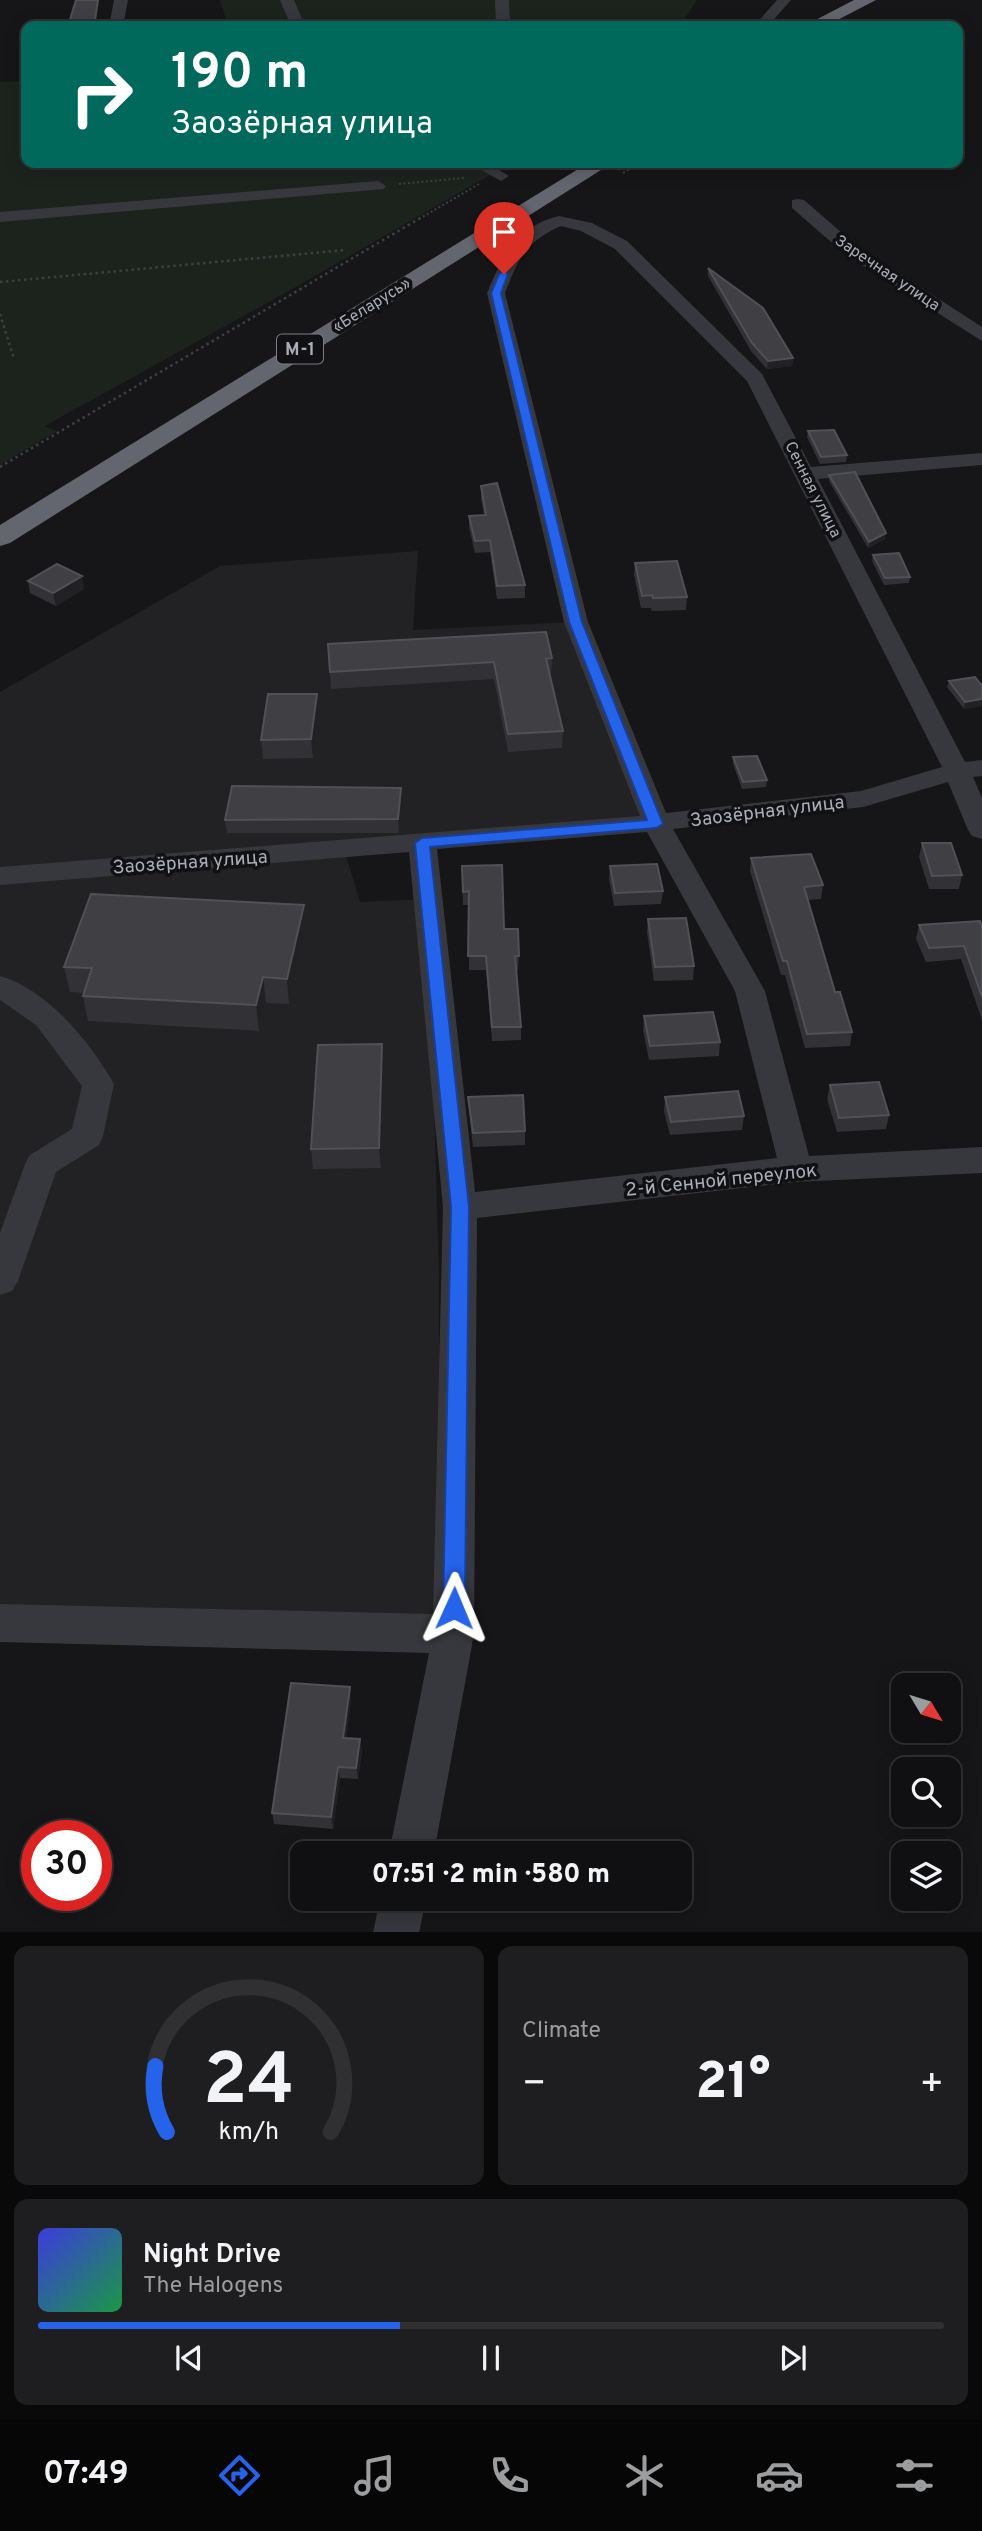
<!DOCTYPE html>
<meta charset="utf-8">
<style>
:root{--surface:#101012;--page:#1e1e20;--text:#f1f3f6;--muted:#9c9d9f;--line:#303032;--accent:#2563eb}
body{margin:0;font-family:Overpass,sans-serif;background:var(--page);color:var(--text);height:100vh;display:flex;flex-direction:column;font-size:26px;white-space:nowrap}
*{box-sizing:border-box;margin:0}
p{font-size:23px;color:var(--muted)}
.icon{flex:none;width:38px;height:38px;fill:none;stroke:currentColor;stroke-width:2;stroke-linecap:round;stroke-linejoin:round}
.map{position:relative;height:1932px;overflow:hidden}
.details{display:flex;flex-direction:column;gap:14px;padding:14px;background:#09090a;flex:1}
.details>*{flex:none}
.guide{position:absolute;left:21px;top:21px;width:942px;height:147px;border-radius:14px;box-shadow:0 4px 18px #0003,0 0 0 2px var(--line);background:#00695c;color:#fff;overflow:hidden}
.needle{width:46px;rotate:128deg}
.controls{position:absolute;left:891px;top:1673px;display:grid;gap:14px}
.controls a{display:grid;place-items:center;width:70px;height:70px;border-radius:14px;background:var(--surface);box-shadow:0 4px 18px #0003,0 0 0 2px var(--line);font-size:35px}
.speed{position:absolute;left:21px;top:1820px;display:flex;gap:14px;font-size:35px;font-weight:700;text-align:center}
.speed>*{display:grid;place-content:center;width:91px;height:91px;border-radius:50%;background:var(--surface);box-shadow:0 4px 18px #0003,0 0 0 2px var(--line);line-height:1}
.speed .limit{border:10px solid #d22;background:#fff;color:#111}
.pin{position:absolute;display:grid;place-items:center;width:60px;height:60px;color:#fff;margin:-72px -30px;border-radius:50% 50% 50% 0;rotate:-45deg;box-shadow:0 0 7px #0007}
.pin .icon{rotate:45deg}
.me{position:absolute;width:77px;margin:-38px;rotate:1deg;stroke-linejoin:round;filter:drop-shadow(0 0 5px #0008)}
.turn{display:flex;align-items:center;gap:24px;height:147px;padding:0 35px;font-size:32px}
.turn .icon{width:91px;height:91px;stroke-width:2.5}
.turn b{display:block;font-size:49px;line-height:60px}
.big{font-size:52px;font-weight:800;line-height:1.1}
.details .widget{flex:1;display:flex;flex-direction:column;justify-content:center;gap:10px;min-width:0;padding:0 24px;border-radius:14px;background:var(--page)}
.details .dial{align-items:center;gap:0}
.dial svg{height:182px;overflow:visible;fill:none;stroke:var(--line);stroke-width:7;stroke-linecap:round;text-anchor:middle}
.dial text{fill:var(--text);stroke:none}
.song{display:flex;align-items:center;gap:21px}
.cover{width:84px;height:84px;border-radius:10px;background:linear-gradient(135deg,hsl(240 70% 55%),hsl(140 70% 35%))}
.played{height:7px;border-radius:4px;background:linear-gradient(90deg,var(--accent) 40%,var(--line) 40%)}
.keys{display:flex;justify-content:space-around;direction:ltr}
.heat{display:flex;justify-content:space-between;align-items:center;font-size:38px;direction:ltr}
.details .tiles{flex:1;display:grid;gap:14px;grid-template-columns:1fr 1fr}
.widget:last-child{grid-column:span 2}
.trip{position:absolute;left:290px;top:1841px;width:402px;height:70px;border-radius:14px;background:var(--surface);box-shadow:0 4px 18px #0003,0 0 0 2px var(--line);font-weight:800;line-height:70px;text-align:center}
.tabs{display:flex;height:112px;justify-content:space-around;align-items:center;background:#060607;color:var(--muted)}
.tabs .icon{width:49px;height:49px}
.tabs .selected{color:var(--accent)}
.tabs b{font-size:32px;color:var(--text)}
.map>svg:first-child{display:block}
.built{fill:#222225}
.green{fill:#1c231d}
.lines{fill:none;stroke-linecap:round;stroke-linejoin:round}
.path-far1{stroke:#3d3f44;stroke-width:2;stroke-dasharray:2 2.5;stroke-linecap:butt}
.path{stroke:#3d3f44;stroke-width:2.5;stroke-dasharray:2.5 3.5;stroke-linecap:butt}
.minor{fill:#37383d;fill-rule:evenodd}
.highway{fill:#63666e;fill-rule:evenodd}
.wall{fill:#323236}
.shaded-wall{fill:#212124}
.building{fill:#3f3f44;stroke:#4f5156;stroke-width:2}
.route{fill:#2563eb;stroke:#184099;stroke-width:2}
.labels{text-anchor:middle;stroke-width:7;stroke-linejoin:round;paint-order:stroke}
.far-street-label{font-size:16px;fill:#a8adb8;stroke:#111113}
.shield{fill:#111113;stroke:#7b7e86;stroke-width:2}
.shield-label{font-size:18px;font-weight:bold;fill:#a8adb8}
.street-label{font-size:19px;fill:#a8adb8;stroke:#111113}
</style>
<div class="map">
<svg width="982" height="1933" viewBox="0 0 982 1933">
<rect width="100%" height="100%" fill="#161618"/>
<!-- built -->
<path class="built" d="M418 551 413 630 576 622 656 823 344 849 360 902 428 899 439 1276V1615L0 1619V692L220 566Z"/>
<!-- green -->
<path class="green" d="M220 0H697L680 26H228Z
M26 81V163H511L294 288 45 426 57 431 0 465V82Z"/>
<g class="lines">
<!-- path-far1 -->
<path class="path-far1" d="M623 173 639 163
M399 184 464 178
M419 219 479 184"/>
<!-- path -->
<path class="path" d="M0 282 345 250
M0 314 14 359
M0 467 422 217"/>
<!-- minor -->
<path class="minor" d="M114 0H128L123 26H109Z
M280 0H294L305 26H291Z
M495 0H509L510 26H496Z
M777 0H791L768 26H754Z
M469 163H488L509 176 501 181Z
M378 181 386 186 384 189 0 222V212Z
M798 199 804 200 857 246 982 327V341L845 254 792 208V200Z
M559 216 592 223 627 241 762 374 811 467 982 453V465L818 479 965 762 982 760V776L973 777 982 798V839L972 836 968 830 948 782 863 807 673 829 765 991 809 1156 982 1147V1173L796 1182 477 1218 474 1634 434 1853H389L429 1653 0 1642V1604L433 1614 443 1207 409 852 0 885V867L640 816 564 622 487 293C502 256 517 226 559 216ZM561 226 581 231 615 249 747 381 942 767 861 791 666 813 588 622 505 293C519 258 525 242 561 226ZM647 832 735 991 777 1158 475 1192 437 849Z
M0 976C47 989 91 1043 114 1084L103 1136 99 1145 56 1172 18 1281 12 1291 0 1295V1233L25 1164 30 1155 72 1129 82 1086 36 1025 0 1000Z
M380 1899H426L419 1933H373Z"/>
<!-- highway -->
<path class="highway" d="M854 0H876L826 26H804Z
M588 163H612L10 543 0 546V525Z"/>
</g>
<!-- wall -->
<path class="wall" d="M708 268 793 358 792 366 767 369 751 351 708 276Z
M808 431 847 455 846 462 820 464 807 437Z
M829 475 885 539 868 548 829 481Z
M481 486 525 585V598L497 599 490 552 475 553 469 528V516L484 515 481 499Z
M873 555 910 577 909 583 884 585 872 561Z
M635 563 687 597 686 610 652 611 651 608H641L634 575Z
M28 581 84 589 56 606 30 593Z
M328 644 552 658 551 676H550L563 731 562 748 508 752 494 679 331 689Z
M949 681 982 686V706L964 709 947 687Z
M317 694 319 713 313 758 263 759 261 740Z
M733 757 767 780 766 787 742 789 733 764Z
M401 788V801L399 833H227L225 820Z
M922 843 962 875 959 889H929L919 857Z
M751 858 823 885 821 899 807 900 835 992 852 1032 850 1046 805 1048 785 975H781L750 871Z
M462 866 504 929 519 956 518 970H516L521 1027V1040L492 1041 486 970H469V905H463Z
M610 866 663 891 661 904 614 906 609 879Z
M304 905 306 930 289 1004 266 1003 259 1031 88 1021 83 996 84 993 70 992 64 967Z
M648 919 694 966 693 980 654 981 647 932Z
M919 925 982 926V1020L961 959 926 962 916 939Z
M644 1016 720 1042 719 1056 649 1060 643 1030Z
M382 1044 384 1064 381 1168 313 1169 311 1149Z
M830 1085 889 1115 886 1129 837 1132 827 1099Z
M468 1097 525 1131V1145L473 1147 469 1110Z
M665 1097 744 1116 742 1130 670 1135 664 1111Z
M351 1699 346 1738 360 1739 362 1751 358 1779 340 1778 333 1829 274 1824 272 1813Z"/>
<!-- shaded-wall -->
<path class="shaded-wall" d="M98 0H99L96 26H94Z
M793 358 792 366 767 369 768 361Z
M886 533 885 539 868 548 869 542Z
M82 576 84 589 56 606 53 593Z
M317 694 319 713 313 758 311 739Z
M982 699V706L964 709 965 702Z
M401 788V801L399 833 398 819Z
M304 905 306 930 289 1004 287 979Z
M263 977 266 1003 259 1031 256 1005Z
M382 1044 384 1064 381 1168 379 1148Z
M350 1687 351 1699 345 1750 343 1738Z
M360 1739 362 1751 358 1779 356 1768Z
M338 1767 340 1778 333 1829 331 1817Z"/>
<!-- building -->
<path class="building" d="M76 0H98L94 26H68Z
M708 268 763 308 793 358 768 361 752 343Z
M834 430 847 455 821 457 808 431Z
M855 472 886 533 869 542 829 475Z
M497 483 525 585 497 586 490 540 475 541 469 516 486 515 481 486Z
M899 553 910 577 885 578 873 555Z
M677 561 687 597 653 598 652 595 642 596 635 563Z
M57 564 82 576 53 593 28 581Z
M546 632 552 658 546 659 563 731 508 734 494 662 330 672 328 644Z
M975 677 982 686V699L965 702 949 681Z
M268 694H317L311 739 261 740Z
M757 756 767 780 743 782 733 757Z
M232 786 401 788 398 819 225 820Z
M922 843H951L962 875 932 876Z
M811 854 823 885 804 887 835 992H840L852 1032 807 1034 787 961H783L751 858Z
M657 864 663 891 615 893 610 866Z
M502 865 504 929H518L519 956H515L521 1027H492L486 956H468L469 891 463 892 462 866Z
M91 894 304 905 287 979 263 977 256 1005 83 996 92 968 64 967Z
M686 918 694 966 655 967 648 919Z
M980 921 982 926V997L964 946 929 948 919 925Z
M713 1012 720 1042 650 1046 644 1016Z
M382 1044 379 1148 311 1149 318 1045Z
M879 1082 889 1115 839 1118 830 1085Z
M738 1091 744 1116 671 1122 665 1097Z
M523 1095 525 1131 473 1133 468 1097Z
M291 1683 350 1687 343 1738 360 1739 356 1768 338 1767 331 1817 272 1813Z"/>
<!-- route -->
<path class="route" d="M504 271 508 274 501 293 582 622 663 824 656 828 430 847 469 1207 465 1608 462 1615 454 1618 446 1615 443 1608 451 1207 415 843 422 838 647 820 569 622 491 293 499 274Z"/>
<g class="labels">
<!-- far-street labels -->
<g class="far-street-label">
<text transform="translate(888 272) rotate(34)" y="6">Заречная улица</text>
<text transform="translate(371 304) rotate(-32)" y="6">«Беларусь»</text>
<text transform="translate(814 489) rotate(63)" y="6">Сенная улица</text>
</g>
<!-- shield labels -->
<rect class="shield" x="277" y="334.5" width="46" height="29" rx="5"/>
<g class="shield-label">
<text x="300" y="355">М-1</text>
</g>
<!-- street labels -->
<g class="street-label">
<text transform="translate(767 810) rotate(-7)" y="7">Заозёрная улица</text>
<text transform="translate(190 861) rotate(-4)" y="7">Заозёрная улица</text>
<text transform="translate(721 1179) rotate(-6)" y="7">2-й Сенной переулок</text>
</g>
</g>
</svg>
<div class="controls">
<a><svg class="needle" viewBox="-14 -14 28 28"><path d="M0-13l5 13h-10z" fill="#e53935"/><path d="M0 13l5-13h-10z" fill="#9c9d9f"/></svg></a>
<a><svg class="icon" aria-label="search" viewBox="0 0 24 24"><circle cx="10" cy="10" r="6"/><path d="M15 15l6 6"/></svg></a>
<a><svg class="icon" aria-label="layers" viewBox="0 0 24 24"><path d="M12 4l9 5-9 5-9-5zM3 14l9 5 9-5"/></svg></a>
</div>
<div class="speed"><div class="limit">30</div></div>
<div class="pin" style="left:504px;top:274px;background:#d93025"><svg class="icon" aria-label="arrive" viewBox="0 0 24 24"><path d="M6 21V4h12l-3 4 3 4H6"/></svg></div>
<svg class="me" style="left:454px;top:1608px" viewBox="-20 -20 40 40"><path d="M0-17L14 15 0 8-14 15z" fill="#2563eb" stroke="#fff" stroke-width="4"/></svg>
<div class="trip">07:51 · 2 min · 580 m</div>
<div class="guide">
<div class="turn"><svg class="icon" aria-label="right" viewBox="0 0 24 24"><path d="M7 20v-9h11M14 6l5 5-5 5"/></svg><div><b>190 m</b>Заозёрная улица</div></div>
</div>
</div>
<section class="details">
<div class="tiles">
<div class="widget dial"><svg viewBox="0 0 100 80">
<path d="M14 69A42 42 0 1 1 86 69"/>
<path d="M14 69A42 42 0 0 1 9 40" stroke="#2563eb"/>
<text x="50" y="56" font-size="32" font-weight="700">24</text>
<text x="50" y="72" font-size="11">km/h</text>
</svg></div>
<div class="widget"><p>Climate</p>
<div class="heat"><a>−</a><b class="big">21°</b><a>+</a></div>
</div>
<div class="widget">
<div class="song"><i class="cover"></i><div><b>Night Drive</b><p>The Halogens</p></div></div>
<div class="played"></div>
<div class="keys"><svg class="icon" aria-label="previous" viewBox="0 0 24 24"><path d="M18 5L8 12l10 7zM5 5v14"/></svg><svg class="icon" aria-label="pause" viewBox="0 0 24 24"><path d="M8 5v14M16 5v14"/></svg><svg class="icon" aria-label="next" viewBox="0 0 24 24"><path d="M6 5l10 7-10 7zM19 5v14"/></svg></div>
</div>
</div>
</section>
<nav class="tabs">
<b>07:49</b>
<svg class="icon selected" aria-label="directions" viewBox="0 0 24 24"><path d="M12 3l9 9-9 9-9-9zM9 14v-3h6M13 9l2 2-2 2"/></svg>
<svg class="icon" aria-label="music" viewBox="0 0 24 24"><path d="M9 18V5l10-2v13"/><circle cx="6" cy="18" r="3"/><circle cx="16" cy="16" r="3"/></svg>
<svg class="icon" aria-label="phone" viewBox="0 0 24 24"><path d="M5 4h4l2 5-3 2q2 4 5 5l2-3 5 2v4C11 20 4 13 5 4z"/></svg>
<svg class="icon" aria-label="climate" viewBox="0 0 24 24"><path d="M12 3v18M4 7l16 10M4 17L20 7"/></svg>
<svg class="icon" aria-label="car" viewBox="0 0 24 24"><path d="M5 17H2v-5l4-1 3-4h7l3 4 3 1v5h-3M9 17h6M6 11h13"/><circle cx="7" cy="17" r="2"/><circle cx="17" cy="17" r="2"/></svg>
<svg class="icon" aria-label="filters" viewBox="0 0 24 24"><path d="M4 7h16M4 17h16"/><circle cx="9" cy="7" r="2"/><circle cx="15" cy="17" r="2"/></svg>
</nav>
